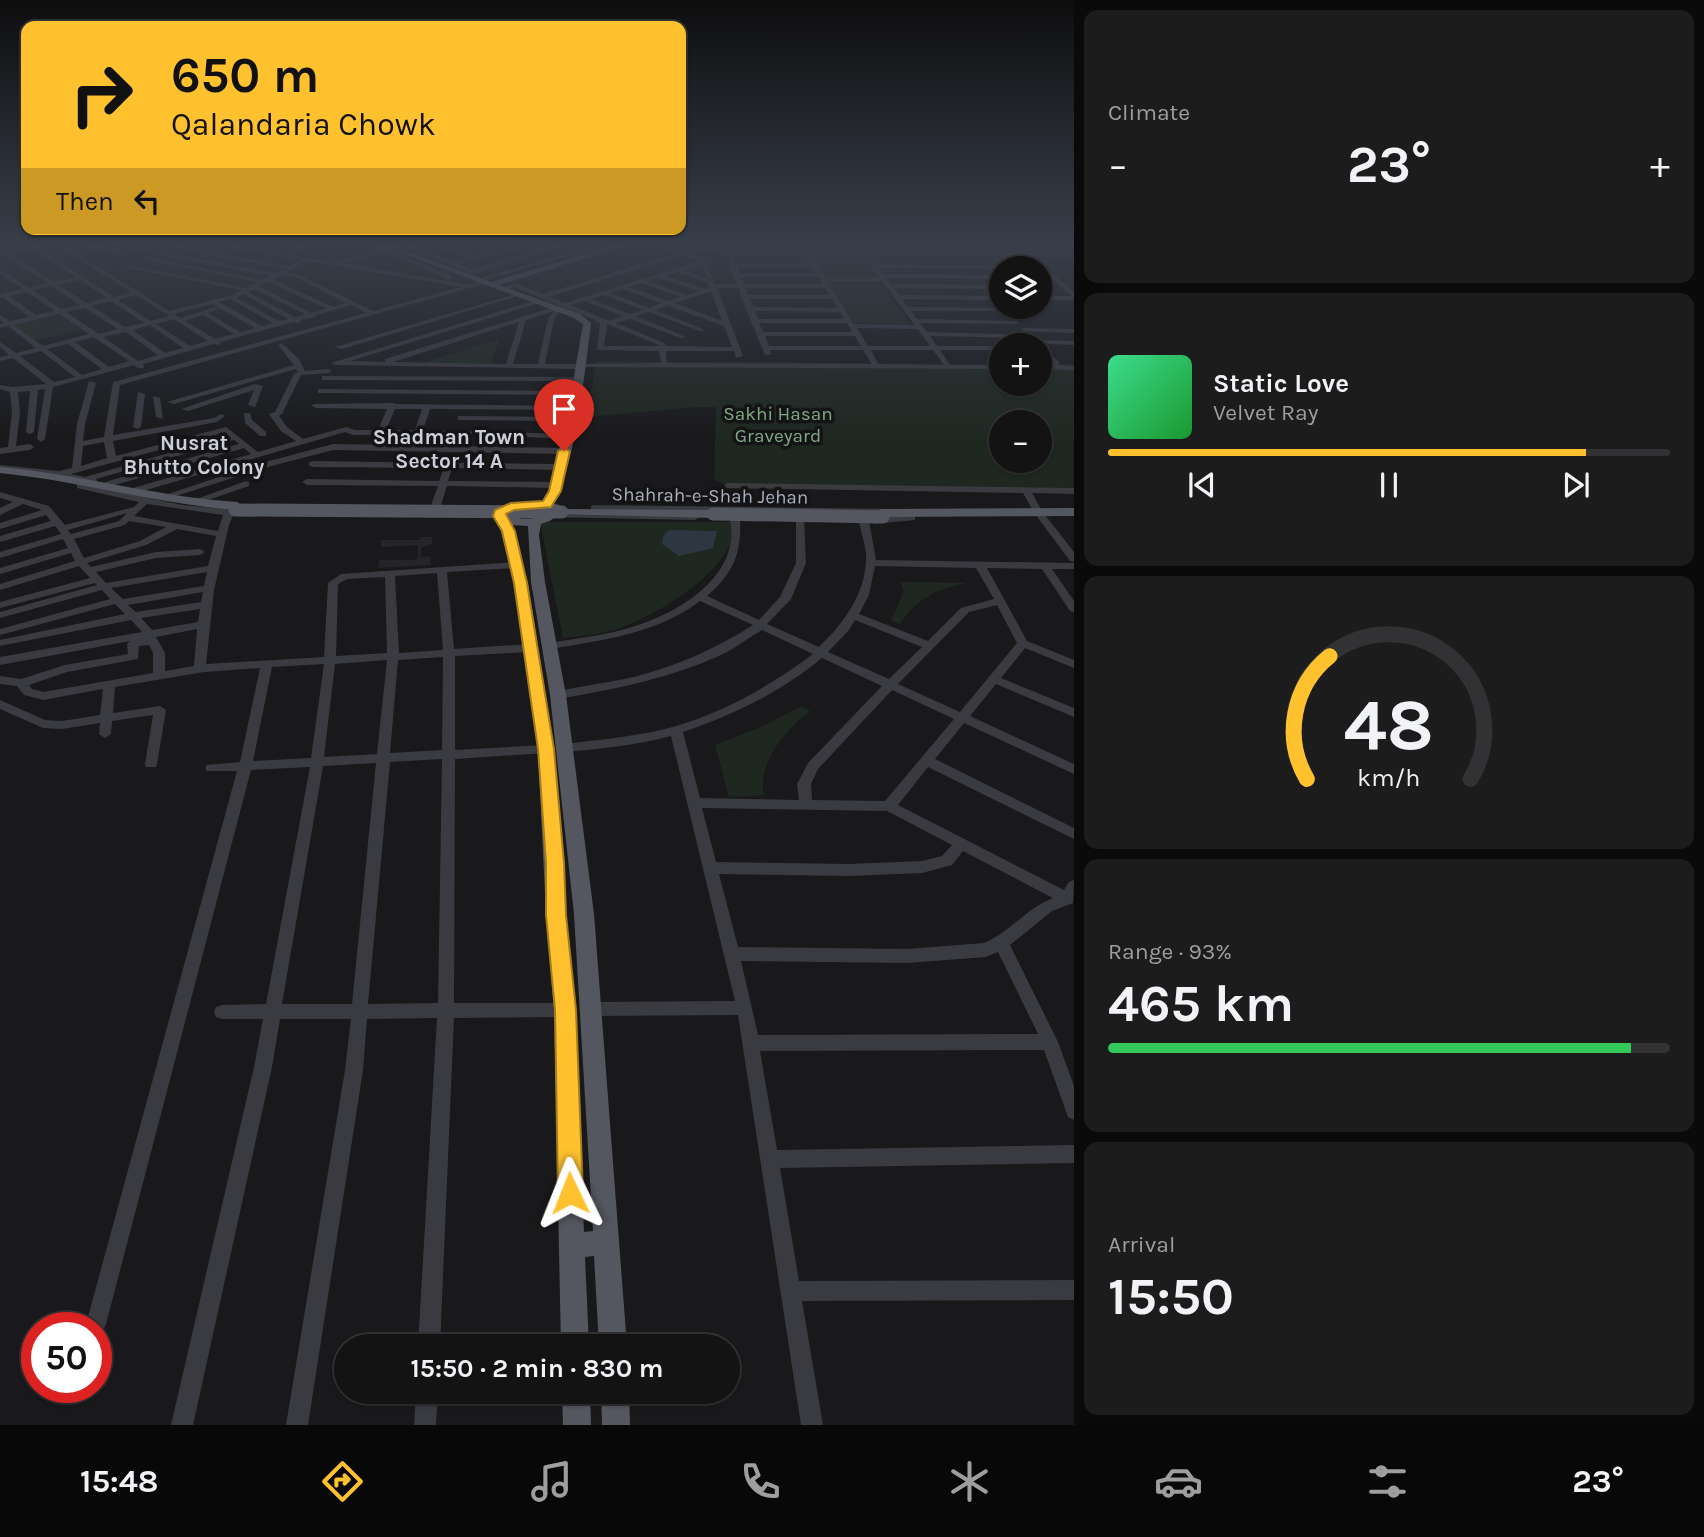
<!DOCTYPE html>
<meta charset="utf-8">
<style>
:root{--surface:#131314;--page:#1c1c1d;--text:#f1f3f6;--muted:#9d9ea0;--line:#323234;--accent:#ffc12d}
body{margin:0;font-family:Karla,sans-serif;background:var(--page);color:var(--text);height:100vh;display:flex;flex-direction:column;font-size:26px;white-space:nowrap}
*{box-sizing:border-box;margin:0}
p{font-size:23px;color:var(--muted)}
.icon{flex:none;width:38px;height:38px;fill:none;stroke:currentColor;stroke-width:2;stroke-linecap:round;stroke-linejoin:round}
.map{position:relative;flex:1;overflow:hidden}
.sheet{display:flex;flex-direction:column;gap:10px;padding:10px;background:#0a0a0b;width:630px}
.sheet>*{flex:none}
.hud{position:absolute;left:21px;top:21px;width:665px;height:214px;border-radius:14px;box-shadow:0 2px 5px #0004,0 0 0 2px var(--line);background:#ffc12d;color:#111;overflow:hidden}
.tools{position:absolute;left:989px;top:256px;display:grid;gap:14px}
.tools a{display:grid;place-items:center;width:63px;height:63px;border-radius:50%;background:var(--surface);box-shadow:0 2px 5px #0004,0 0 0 2px var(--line);font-size:35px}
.speed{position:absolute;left:21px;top:1312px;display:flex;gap:14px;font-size:35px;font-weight:700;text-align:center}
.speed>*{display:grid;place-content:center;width:91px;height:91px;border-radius:50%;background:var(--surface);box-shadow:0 2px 5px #0004,0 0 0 2px var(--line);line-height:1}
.speed .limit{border:10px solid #d22;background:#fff;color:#111}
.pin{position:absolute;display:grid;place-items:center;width:60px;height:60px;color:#fff;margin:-72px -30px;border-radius:50% 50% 50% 0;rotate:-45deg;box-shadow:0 0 7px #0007}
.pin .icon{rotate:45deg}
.me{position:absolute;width:77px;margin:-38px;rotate:358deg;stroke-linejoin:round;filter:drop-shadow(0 0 5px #0008)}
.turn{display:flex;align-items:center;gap:24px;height:147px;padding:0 35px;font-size:32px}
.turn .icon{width:91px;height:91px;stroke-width:2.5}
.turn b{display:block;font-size:49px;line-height:60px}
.then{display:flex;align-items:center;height:66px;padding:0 35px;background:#0003;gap:14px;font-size:26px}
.big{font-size:52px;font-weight:700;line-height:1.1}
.sheet .widget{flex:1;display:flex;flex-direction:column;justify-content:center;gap:10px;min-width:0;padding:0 24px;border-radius:14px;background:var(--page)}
.sheet .dial{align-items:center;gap:0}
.dial svg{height:182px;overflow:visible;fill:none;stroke:var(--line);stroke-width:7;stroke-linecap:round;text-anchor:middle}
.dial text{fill:var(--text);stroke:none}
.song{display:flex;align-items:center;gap:21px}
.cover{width:84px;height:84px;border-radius:10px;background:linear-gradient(135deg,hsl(150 70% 55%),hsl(130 70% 35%))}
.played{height:7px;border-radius:4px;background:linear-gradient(90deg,var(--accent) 85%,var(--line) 85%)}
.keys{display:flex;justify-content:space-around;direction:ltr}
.heat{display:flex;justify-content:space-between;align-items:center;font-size:38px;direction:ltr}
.charge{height:10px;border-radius:5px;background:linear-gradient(90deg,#34c759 93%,var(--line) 0)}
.trip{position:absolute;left:334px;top:1334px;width:406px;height:70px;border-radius:35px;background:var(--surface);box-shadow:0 2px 5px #0004,0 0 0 2px var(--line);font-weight:700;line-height:70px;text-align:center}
.dock{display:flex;height:112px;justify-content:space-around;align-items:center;background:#080808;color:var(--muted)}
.dock .icon{width:49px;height:49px}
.dock .selected{color:var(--accent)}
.dock b{font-size:32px;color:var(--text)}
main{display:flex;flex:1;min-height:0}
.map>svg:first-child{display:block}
.built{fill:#252529}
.green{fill:#1e2720;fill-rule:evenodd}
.water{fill:#2d3741}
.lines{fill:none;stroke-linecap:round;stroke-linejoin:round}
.minor{fill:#3a3a41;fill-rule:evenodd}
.major{fill:#555760;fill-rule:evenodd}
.major-bridge{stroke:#555760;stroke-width:13}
.route{fill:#ffc12d;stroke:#a67d1d;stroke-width:2}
.labels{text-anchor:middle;stroke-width:7;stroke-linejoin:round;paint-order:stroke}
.far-park-label{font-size:19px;fill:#80a884;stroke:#141416}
.far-street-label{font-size:19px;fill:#aaafbc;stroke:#141416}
.far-neighbourhood-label{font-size:21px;font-weight:bold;fill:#ccced8;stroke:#141416}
</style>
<main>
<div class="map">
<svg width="1074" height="1425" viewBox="0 0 1074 1425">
<rect width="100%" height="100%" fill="#19191b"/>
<!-- built -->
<path class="built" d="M420 537H432V539L424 540H432V544L421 548V557L430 556 431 565 378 568 379 560H415L418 557V545L381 547V540H420Z"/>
<!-- green -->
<path class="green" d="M865 253 884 279H823L807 254Z
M828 281H879L910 324 854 323Z
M57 314 81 330 35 341 13 325Z
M499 339 492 364 422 363Z
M596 361 1001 364V383H1040V364H1074V489L728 486 714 479 716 407H696L587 417ZM1001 422H1040V460H1001Z
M540 522H733C742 568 647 621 611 631 595 635 578 636 563 638Z
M901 582 968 583C938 588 917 598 900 624L891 620 904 592Z
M802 706 810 711C786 730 757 762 764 795L729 797 715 745 761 727Z"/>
<!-- water -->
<path class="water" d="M669 530 717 531 713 548 679 556 662 544 663 536Z"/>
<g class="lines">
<!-- minor -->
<path class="minor" d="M44 244H54L39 248 82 276H87L86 279 114 297 131 292 55 244H61L169 311 233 295 241 290 128 268 126 265 246 288 257 282 142 259 145 257 262 280 270 276 106 244H116L275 273 284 269 155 244H166L289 266 301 260 213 244H224L338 263 339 261 380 250 366 244H373L390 249V251L452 276V278L448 281 470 285 476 283 474 280 601 244H609L482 281 484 284 120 385 113 435 214 418 221 414 225 416 217 422 113 441 116 456 226 427 258 452 296 441 281 431 269 414 275 412 294 374 298 372 296 369 174 404 167 402 294 365 278 345 282 343 299 359 305 371 328 369 332 371 328 373 301 375 282 414 279 416 287 427 303 439 346 427 355 430H378L387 409 316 408 312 406 313 404 393 403 396 404 573 406 577 408 576 410 430 409 423 430 567 434 571 437 570 439 460 434 353 435 345 432 136 493 131 490 133 488 251 454 244 448 108 487 105 486V482L239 444 234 440 96 479 97 481 93 484 59 477 0 471V465L59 471 72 468 77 424 89 381 96 383 85 424 83 441 104 437 113 382 366 313 352 305 316 315 315 317 300 320 301 323 293 322 220 342V345L213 344 143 364 144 368H138L134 365 53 387 45 439 41 442 37 439 45 389 38 390 34 432 30 434 26 432 30 391 18 392 20 412 16 446 30 444 34 447 30 450 0 454V448L8 447 12 412 10 392 0 389V385L12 387 46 384 13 358 0 361V357L9 355 0 347V342L16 353 36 348 8 326 0 328V324L4 323 0 320V315L10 321 29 317 3 297 0 298V294L23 289 0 274V269L29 288 48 283 4 255 0 256V252ZM33 249 76 277 54 282 10 254ZM385 253 446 278 445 279 448 281 343 263ZM308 261 461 287 373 311 299 275 286 272ZM281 275 295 277 346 303 333 307 272 279ZM80 280 107 298 87 303 58 285ZM268 282 326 308 311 313 259 286ZM52 286 80 305 61 309 33 290ZM254 289 305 314 295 317 248 292ZM27 292 55 311 36 315 9 296ZM243 294 288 319 279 321 237 298ZM136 295 166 314 169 316 151 321 118 300ZM230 299 273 323 262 326 219 302ZM111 301 144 323 125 327 91 306ZM212 304 255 328 240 332 208 313 218 309 215 307 181 318 174 314ZM85 308 118 329 99 334 66 312ZM59 314 89 334 43 346 14 325ZM203 315 234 334 215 339 185 321ZM174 319 208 341 190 346 156 324ZM150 325 183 348 165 353 133 330ZM126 332 158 355 138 361 103 337ZM94 337 95 338 129 361 109 367 75 342ZM68 344 102 369 82 375 47 349ZM41 351 75 377 54 382 20 356ZM395 409H422L415 430H386ZM225 432 229 436 85 477 71 474ZM104 442 107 458 81 466 83 446Z
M88 244 117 249 120 251 117 253 86 247Z
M305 244H312L293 254 288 253Z
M399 244H406L454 262 470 258 434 244H441L476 256 489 253 466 244C477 244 486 251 496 251 508 251 519 243 532 244L460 264 472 269 562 244H570L476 273 465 275 462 273 466 271 453 266H448V264Z
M652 244H660L683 252 702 246 698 244H713V246L729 251 1074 253V257H1033L1074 292V300H1040V296H1071L1026 256H870L876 264 1006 266V268L1001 269 879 268 884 274 1001 275V279L887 278 891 284 1001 285V289L894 288 899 295 1001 296V300L902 299 908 307 1006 308 1007 309 1004 311H911L917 319 1018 321V323L1016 324 920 323 927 332 1032 335 1033 336 1030 338 930 336 937 346H1001V350H940L950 365H1001V369L584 367 580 369 335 365 331 363 537 300 539 301V303L350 361 385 362V359L554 307 561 310 554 319 545 364 661 363 659 351 597 350 600 323 596 322 595 320 514 287 506 290 503 288 514 283 543 294 677 253ZM707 248 726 254 733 274 732 275 737 284H715L705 259 689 253ZM683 255 700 261 565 303 549 297ZM732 255H805L810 263H735ZM811 255 864 256 879 277H825ZM702 265 707 278 684 270ZM737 267H812L816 273H739ZM677 272 708 283 710 287 705 289 666 276ZM741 277H818L823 284H744ZM659 278 699 291 687 295 648 281ZM827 281H882L915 325 854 324ZM642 283 681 297 668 301 629 287ZM717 288H739L741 297 765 355H771L770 350H863L872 364 667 363 666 351H734L736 358 743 356ZM745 288H825L829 295H748ZM623 289 662 303 649 308 610 293ZM711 291 722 321 675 303ZM604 295 643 310 630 314 591 299ZM750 299H832L837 308 753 307ZM584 301 623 316 610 321 571 305ZM668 306 724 326 732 347 666 346 664 343 616 323 630 319 681 338 686 337 636 316 649 312 700 331 705 330 655 310ZM554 311 548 319 538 364H513L526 320ZM755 311 840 312 844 319H758ZM519 322 506 364 393 362ZM759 323H847L852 332H763ZM607 324 659 345V346H604ZM857 328 918 329 930 346H868ZM765 336H855L861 346H769ZM871 350H933L944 365 878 364Z
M749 244H849L846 246H752Z
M866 244H1018L1019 245 1016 247 869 246Z
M516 294 521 295 342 349 335 347Z
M1024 328 1074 329V333L1022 331V329Z
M1035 340 1074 341V345L1033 343 1031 342Z
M1040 345 1059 362V365L1074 366V370L1040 369V365H1053L1040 351Z
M322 376 578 377 582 379 578 381 325 380H322Z
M255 384 263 386 255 407 248 405 254 390 188 411 181 409Z
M318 389 576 391 580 393 576 395 321 393H318Z
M138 392 145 394 141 427 137 429 133 427Z
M153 396 160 398 163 419 156 417Z
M244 413H250L252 420 266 432V436H260L245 423Z
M458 416 571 417 575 419 571 421 461 420H458Z
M333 444 564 448 568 451 564 454 333 450 264 468 170 498 167 499 162 496 258 464Z
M451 456 455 459 454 463 560 464 564 467 560 470 452 468 448 481 556 482 561 485 556 488 447 486 441 505 436 508 431 505 438 486 307 485 302 482 307 479 439 481 444 468 312 467 308 464 312 461 445 463 448 457Z
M246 481 249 482V486L199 503 196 504 191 501Z
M80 483 182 505 248 511V515H233L229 525 214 590 206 664 324 657 328 583 341 574 516 562 521 565 516 568 447 572 454 649 531 644 537 648 531 652 455 656V750L546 745 552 749 546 753 455 759 454 1003H565L571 1005 573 1010 571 1015 565 1017 454 1018 440 1346H418L437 1018 367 1019 363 1070 308 1425H286L345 1070 351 1019H280L272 1067 193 1425H171L254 1067 263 1019H222L216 1017 214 1012 216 1007 222 1005 266 1004 310 767 251 770 106 1324 103 1331 96 1334V1328H87L86 1324 237 771H207L205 768 207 765 240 762 260 668 204 672 115 687 113 713 160 706 166 710 157 764 156 767H146L145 764 153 715 112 721 111 734 105 738 99 734 100 723 62 729 43 728 0 709V700L45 720 62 721 100 715 103 689 43 700 24 695 17 686 0 684V676L21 679 65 665 128 654 127 644 130 641 0 665V657L142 632 131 620 0 646V640L125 614 115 604 0 635V629L110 599 102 590 0 618V612L97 585 95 583 0 608V602L90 578 79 566 0 590V584L75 561 71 553 0 574V568L68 548 63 539 0 558V552L61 534 55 526 0 542V536L51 521 46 515 0 529V523L42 510 23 504 0 515V508L13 502 0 498V492L49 506 65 525 134 507 139 502 77 488V484ZM147 504 223 515 218 531 134 516ZM127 513 119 521 71 534 68 530ZM129 521 166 527 140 541 84 558 74 539 125 525ZM177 529 216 536 208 566 106 583 96 572 156 558 200 555 205 552 200 549 156 552 91 567 87 563 146 545ZM207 572 204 586 123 599 111 588ZM437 573 443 650 399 653 395 576ZM385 577 387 653 336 656 338 584 347 579ZM203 592 201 602 136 612 128 605ZM200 609 198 622 152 630 141 618ZM197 629 194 666 165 671V653L156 637ZM149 645 153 653V673L43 692 32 689 29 685 67 672 138 659 139 646ZM443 657 442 750 390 753 398 660ZM387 660 377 754 324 757 335 664ZM324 664 311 758 253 761 272 667ZM442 759 438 1003 368 1004 390 762ZM376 763 352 1004H282L323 766Z
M728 483 1074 488V494L1032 493 1042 511 1074 552V562L1070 561 1035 514 1023 493 725 488V484Z
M594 505 894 509 899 512 894 515 591 510V506Z
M552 512 695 514 700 517 695 520 549 517V513Z
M912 515 915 516V520L874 524 869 521 874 518Z
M735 516 740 519C742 553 733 574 707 596L759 620 780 597 796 563V520L798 518H804L806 563 791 599 767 624 819 647C843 624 865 595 866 560 867 548 861 533 859 521L861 519 864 518 869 521 876 560 1074 563V569H1052L1074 601V612L1070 611 1042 569 987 568 1027 641 1074 660V668L1025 648 1001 678 1074 708V717L996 684 970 716 1074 764V774L964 723 935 759 1074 828V839L928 767 898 805 1064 890 1069 882 1074 880 1073 903 1052 911 1010 945 1058 1042 1074 1086V1120L1068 1117 1044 1050 760 1051 777 1150 1074 1145V1163L780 1168 799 1281 1074 1280V1300L802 1301 823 1425H801L738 1015 591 1016 585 1014 583 1009 585 1004 591 1002 735 1001 671 736C636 745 601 749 565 752L559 748 565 744C597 740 629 737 661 730 717 716 768 688 813 654L762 630C750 637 738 646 725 653 673 678 615 689 558 699L552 695 554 692C580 686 607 683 634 677 677 666 715 649 753 625L700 601C656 634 603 640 551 649L545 646 551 643C576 638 601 636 625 629 667 618 725 588 731 540 732 534 731 526 730 519ZM875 566 976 568 994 599 961 608 928 641 859 614 869 595ZM997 605 1017 643 960 712 898 684 969 612ZM855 620 922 647 889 679 828 652 849 630ZM822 658 882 686 808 763 797 784 799 800 700 798 683 732C733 715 781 692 822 658ZM892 690 954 719 885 801 812 800 811 784 818 769ZM702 808 887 811 952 845 942 856 922 861 849 864 716 862ZM963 851 1053 898C1027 908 1010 932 984 943L907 949 738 947 719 874 849 876 922 873 952 865ZM998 952 1038 1034 758 1035 741 961 907 963 986 957Z
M416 1391H438L436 1425H414Z"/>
<!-- major -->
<path class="major" d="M377 244H387L491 282 620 244H630L499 285 580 314 591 323C585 368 576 469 552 503L559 505 561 509 713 510 719 514 713 518 558 514 550 521 541 524 539 535 545 582 566 695 594 914 627 1346H599L594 1256 585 1257 589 1346H561L554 1010 546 915 538 749 514 583 498 520 493 516 496 509 511 503 542 501 549 491 567 417 583 324 574 318ZM541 508 548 510C537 522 520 520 505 514L513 510ZM512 525 528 526 531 582 550 695 574 914 593 1231 584 1232 576 1010 566 915 554 749 528 583Z
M0 467C80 474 157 497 237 502L243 506 237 510C157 504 80 481 0 473Z
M1074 508V516L881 517 875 513 881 509Z
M562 1391H590L591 1425H563Z
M601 1391H629L630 1425H602Z"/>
<!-- major-bridge -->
<path class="major-bridge" d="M235 510 562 512
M713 514 883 517"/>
</g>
<!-- sky -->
<linearGradient id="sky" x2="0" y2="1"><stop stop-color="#0e0e0f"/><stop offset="0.55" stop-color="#383e4a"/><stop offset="1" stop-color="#383e4a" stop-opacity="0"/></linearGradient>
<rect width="1074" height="443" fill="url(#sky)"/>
<!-- route -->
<path class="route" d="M564 448 570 451 561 491 551 507 514 510 506 514 515 531 527 583 554 749 564 863 566 915 576 1010 583 1193 579 1201 570 1205 562 1201 558 1193 555 1010 546 915V863L538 749 514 583 502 531 493 516 495 510 511 503 543 501 549 491 558 451Z"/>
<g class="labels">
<!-- far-park labels -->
<g class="far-park-label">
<text x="778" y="420">Sakhi Hasan<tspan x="778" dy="22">Graveyard</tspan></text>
</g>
<!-- far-street labels -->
<g class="far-street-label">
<text transform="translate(710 495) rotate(1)" y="7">Shahrah-e-Shah Jehan</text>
</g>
<!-- far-neighbourhood labels -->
<g class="far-neighbourhood-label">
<text x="449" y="444">Shadman Town<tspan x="449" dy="24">Sector 14 A</tspan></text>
<text x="194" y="450">Nusrat<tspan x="194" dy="24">Bhutto Colony</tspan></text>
</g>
</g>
</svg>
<div class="tools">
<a><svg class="icon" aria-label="layers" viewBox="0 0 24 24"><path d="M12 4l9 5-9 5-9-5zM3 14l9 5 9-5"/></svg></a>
<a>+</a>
<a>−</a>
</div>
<div class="speed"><div class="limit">50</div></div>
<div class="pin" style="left:564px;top:451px;background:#d93025"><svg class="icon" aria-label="arrive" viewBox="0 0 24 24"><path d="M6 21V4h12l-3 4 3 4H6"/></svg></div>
<svg class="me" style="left:570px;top:1193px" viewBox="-20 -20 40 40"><path d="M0-17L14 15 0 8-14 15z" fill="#ffc12d" stroke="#fff" stroke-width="4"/></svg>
<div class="trip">15:50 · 2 min · 830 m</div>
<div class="hud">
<div class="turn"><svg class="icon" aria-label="right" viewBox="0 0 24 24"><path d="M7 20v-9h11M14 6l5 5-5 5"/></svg><div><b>650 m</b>Qalandaria Chowk</div></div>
<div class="then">Then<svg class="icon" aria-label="left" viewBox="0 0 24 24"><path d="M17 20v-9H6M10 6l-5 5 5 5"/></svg></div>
</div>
</div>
<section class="sheet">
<div class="widget"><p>Climate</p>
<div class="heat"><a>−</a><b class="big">23°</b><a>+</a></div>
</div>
<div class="widget">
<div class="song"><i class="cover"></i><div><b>Static Love</b><p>Velvet Ray</p></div></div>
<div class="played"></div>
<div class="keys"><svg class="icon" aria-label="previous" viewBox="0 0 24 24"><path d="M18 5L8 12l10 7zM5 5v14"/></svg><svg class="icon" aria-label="pause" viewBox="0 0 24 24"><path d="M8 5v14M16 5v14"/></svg><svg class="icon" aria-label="next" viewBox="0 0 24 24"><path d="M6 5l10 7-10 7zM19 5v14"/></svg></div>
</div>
<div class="widget dial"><svg viewBox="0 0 100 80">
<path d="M14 69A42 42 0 1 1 86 69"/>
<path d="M14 69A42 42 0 0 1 24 15" stroke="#ffc12d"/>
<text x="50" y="56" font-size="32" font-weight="700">48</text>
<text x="50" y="72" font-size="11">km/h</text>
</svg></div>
<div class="widget"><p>Range · 93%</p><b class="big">465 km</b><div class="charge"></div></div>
<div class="widget"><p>Arrival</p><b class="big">15:50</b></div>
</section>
</main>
<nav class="dock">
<b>15:48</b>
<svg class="icon selected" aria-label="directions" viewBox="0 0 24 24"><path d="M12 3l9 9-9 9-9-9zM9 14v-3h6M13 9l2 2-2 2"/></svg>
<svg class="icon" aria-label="music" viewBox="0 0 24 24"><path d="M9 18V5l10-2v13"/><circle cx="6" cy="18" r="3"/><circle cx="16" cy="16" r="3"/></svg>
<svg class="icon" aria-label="phone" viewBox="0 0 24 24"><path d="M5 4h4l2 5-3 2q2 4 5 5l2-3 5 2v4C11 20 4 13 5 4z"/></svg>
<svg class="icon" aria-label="climate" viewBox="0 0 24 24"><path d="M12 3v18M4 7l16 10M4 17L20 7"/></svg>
<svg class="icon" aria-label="car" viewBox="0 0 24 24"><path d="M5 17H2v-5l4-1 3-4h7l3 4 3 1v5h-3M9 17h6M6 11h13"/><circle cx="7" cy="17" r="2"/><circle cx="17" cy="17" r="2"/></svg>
<svg class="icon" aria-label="filters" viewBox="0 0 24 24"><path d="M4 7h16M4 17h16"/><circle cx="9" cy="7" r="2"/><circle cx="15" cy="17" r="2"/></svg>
<b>23°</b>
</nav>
